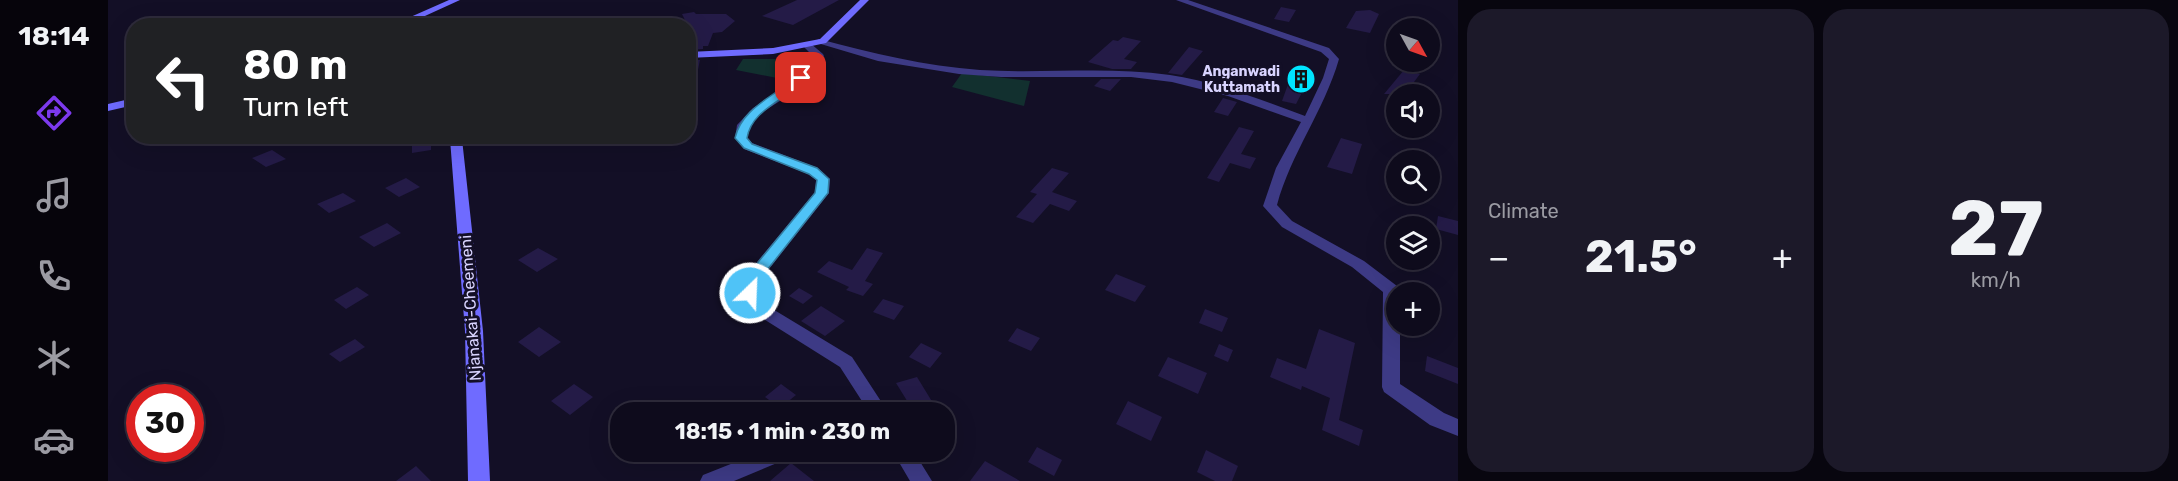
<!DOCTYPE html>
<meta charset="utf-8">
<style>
:root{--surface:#0e0b1c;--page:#1c1929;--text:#f1f3f6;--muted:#9b9ba3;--line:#2e2b3b;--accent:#7c3aed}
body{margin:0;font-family:Rubik,sans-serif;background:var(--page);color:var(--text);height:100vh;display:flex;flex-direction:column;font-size:22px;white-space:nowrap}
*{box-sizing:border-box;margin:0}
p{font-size:20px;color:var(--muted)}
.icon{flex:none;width:33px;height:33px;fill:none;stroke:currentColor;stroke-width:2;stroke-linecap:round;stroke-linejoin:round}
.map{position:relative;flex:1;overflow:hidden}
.details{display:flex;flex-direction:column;gap:9px;padding:9px;background:#08060f;width:720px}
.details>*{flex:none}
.top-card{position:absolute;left:18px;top:18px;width:570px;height:126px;border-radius:24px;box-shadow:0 6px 24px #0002,0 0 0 2px var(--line);background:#202124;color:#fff;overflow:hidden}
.needle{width:39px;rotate:130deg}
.controls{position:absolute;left:1278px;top:18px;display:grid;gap:12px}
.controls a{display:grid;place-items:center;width:54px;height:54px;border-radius:50%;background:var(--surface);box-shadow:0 6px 24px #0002,0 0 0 2px var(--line);font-size:30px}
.speed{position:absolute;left:18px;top:384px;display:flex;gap:12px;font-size:30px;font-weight:700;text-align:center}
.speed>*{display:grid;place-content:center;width:78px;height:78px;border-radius:50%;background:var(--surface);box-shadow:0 6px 24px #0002,0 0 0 2px var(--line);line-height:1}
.speed .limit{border:9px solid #d22;background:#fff;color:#111}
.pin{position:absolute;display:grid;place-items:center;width:51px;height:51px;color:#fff;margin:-26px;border-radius:12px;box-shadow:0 3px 9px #0006}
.me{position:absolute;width:66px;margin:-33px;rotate:24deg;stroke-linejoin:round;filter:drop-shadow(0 0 4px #0008)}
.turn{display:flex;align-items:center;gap:21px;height:126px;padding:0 18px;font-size:27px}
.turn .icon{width:78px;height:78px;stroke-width:2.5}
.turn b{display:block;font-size:42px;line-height:51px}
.big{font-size:45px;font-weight:700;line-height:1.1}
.details .widget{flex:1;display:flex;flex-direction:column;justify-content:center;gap:9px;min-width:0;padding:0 21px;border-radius:24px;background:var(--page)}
.details .dial{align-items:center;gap:0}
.dial b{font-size:78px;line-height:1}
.heat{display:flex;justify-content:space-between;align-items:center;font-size:33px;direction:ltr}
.details .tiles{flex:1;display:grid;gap:9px;grid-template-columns:repeat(2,1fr)}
.trip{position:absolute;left:502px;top:402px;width:345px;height:60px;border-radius:24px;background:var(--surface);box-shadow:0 6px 24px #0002,0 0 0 2px var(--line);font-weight:700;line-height:60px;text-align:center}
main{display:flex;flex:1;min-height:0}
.tab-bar{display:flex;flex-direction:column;width:108px;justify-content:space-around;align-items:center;background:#06040b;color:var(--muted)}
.tab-bar .icon{width:42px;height:42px}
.tab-bar .current{color:var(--accent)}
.tab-bar b{font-size:27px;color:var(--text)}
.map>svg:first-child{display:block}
.green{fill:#12302f}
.building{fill:#241b47}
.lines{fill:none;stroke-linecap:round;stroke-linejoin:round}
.street{fill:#3d3a85;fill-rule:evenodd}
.secondary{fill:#6f6bff;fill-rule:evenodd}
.route{fill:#4fc3f7;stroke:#337fa1;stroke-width:1.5}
.labels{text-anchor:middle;stroke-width:6;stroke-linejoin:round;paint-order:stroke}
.far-poi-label{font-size:14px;font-weight:bold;fill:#d9d4ff;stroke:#130f26;text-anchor:end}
.street-label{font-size:16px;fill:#d9d4ff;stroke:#130f26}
</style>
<main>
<nav class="tab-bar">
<b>18:14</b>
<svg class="icon current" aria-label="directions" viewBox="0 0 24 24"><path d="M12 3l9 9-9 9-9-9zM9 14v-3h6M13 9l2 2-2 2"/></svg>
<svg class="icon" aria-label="music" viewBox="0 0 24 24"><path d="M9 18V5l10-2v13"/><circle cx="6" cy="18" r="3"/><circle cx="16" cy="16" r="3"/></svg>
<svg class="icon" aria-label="phone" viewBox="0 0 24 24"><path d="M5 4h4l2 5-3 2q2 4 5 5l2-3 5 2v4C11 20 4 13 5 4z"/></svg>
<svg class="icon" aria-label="climate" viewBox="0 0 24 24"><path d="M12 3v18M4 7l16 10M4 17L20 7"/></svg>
<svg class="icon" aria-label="car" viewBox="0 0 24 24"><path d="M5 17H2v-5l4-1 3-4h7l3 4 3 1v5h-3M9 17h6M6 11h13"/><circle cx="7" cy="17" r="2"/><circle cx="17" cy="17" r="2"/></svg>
</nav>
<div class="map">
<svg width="1350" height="481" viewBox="0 0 1350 481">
<rect width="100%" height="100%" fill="#130f26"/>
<!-- green -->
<path class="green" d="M635 59H676L688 63 679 80 628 70Z
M854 73 922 81 916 106 844 87Z"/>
<!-- building -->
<path class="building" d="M689 0H731L685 25 654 16Z
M1173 7 1188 10 1181 22 1166 19Z
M1262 10 1271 14 1262 33 1238 28 1248 11Z
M586 12 588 14H618L627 21 614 32 605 33 600 46H595V49L580 50V26L574 14Z
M1015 37 1033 41 1016 59 1029 62 1023 69H1004L980 62 1005 40 1010 41Z
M1081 47 1095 51 1074 75 1060 73Z
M580 60H592L586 89 580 88Z
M1296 70 1312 74 1297 94H1276Z
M1184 73 1202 77 1188 104 1174 101Z
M993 79H1013L1002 91 986 86Z
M1115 98 1129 102 1120 116 1106 112Z
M1131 127 1146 131 1133 154 1148 158 1142 169 1122 163 1111 182 1099 178Z
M304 136H323V150L304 153Z
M1233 138 1254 144 1244 174 1219 167Z
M164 150 178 159 158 167 144 158Z
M944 168 961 173 944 192 969 201 961 211 942 204 925 223 908 217 929 194 922 192Z
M298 178 312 187 291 197 277 188Z
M235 193 248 201 221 213 209 204Z
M1330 216 1350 221V235L1328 229Z
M279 223 293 233 266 247 251 237Z
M430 248 450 259 429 272 410 260Z
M759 248 775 253 757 281 765 284 755 296 738 290 741 287 709 272 721 261 744 270Z
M1008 274 1038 286 1027 302 997 290Z
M249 287 261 295 238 309 226 300Z
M691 288 705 296 695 304 681 296Z
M775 299 796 306 786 320 765 312Z
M713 306 737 321 717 336 693 321Z
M1097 309 1120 318 1114 332 1091 323Z
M431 327 453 342 431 357 410 342Z
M909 328 932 338 923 351 900 341Z
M1211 329 1247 343 1231 420 1255 430 1251 446 1214 430 1222 398 1194 386 1193 390 1162 377 1169 358 1198 369Z
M247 339 257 347 232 362 221 354Z
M813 343 834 353 822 368 801 357Z
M1111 344 1125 350 1120 362 1106 356Z
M1319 356 1350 368V384L1317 371Z
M1060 357 1099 373 1090 394 1050 376Z
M809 377 828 408 806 412 788 383Z
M466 384 485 397 462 415 443 401Z
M673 384 688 395 672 408 657 397Z
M1020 401 1054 417 1043 441 1008 424Z
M929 447 954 460 946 476 920 462Z
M1098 450 1130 466 1124 481H1107L1089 472Z
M877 461 912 481H862Z
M683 463 706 481H662Z
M308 466 323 481H288Z"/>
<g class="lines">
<!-- street -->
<path class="street" d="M1068 0H1080L1221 48 1231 59C1216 111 1183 153 1169 205L1184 221 1256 261 1289 286 1291 292H1288V326H1292V384L1336 413 1350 419V436L1322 425 1276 392 1274 387 1275 292 1244 267 1174 227 1155 206 1168 168 1193 122 1120 96 1064 82 1023 77H893L851 74 770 61 706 42 711 39C764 53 817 66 872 70 935 74 999 66 1062 75 1109 82 1153 100 1197 116L1215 78 1221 59 1213 52Z
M696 43H702L715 54 716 56C709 70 697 82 685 92 667 107 643 112 639 137L644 143 710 168 722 179 721 193 653 279 650 293 658 305 744 357 780 412H761L732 367 646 313 634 293 639 274 707 192 708 180 700 174 636 149 627 138 629 125 645 108 676 89 706 57 696 47Z
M653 452H684L681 458 626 481H592L595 475Z
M785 452H806L824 481H802Z"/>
<!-- secondary -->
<path class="secondary" d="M341 0H352L295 26H282Z
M752 0H761L718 43 665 54 580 58V52L665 48 712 39Z
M26 98V105L0 111V104Z
M344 136H356L354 139 375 331 382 481H360L357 331 342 139Z"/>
</g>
<!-- route -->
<path class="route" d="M689 76 698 78C680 100 644 108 639 138L644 144 709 168 721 179 720 193 652 279 649 293 642 298 634 293 637 278 707 193 709 180 701 174 636 148 627 138C634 107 668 96 689 76Z"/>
<!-- icons -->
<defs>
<g id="building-disc" transform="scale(1.5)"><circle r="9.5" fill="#00e5ff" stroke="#130f26"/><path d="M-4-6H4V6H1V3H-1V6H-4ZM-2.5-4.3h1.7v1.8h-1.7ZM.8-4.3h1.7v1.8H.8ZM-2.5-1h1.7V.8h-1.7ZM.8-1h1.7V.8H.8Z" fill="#111"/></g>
</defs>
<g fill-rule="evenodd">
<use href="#building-disc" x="1193" y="79"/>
</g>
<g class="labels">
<!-- far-poi labels -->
<g class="far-poi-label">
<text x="1172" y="76">Anganwadi<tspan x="1172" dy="16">Kuttamath</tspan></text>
</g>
<!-- street labels -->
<g class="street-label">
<text transform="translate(362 308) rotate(-94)" y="6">Njanakai-Cheemeni</text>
</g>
</g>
</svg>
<div class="controls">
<a><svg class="needle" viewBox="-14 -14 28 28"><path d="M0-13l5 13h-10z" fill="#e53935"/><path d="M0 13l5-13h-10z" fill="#9b9ba3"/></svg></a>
<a><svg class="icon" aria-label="sound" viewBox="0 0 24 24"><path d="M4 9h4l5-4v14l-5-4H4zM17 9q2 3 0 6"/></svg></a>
<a><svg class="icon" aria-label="search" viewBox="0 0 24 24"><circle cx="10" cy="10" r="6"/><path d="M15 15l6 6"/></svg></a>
<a><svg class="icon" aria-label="layers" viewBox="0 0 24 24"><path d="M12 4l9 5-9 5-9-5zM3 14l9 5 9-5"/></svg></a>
<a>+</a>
</div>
<div class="speed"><div class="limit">30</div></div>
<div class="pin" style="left:693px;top:78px;background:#d93025"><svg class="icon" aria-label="arrive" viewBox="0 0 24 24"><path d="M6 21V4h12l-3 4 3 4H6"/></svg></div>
<svg class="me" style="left:642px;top:293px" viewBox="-20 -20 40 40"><circle r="17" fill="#4fc3f7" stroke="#fff" stroke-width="3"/><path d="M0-11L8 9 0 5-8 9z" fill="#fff"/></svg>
<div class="trip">18:15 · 1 min · 230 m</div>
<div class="top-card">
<div class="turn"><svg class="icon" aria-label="left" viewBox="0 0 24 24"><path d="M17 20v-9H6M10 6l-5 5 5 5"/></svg><div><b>80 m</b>Turn left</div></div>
</div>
</div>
<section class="details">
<div class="tiles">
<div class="widget"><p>Climate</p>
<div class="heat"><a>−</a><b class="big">21.5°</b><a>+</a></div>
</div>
<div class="widget dial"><b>27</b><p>km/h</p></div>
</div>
</section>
</main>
